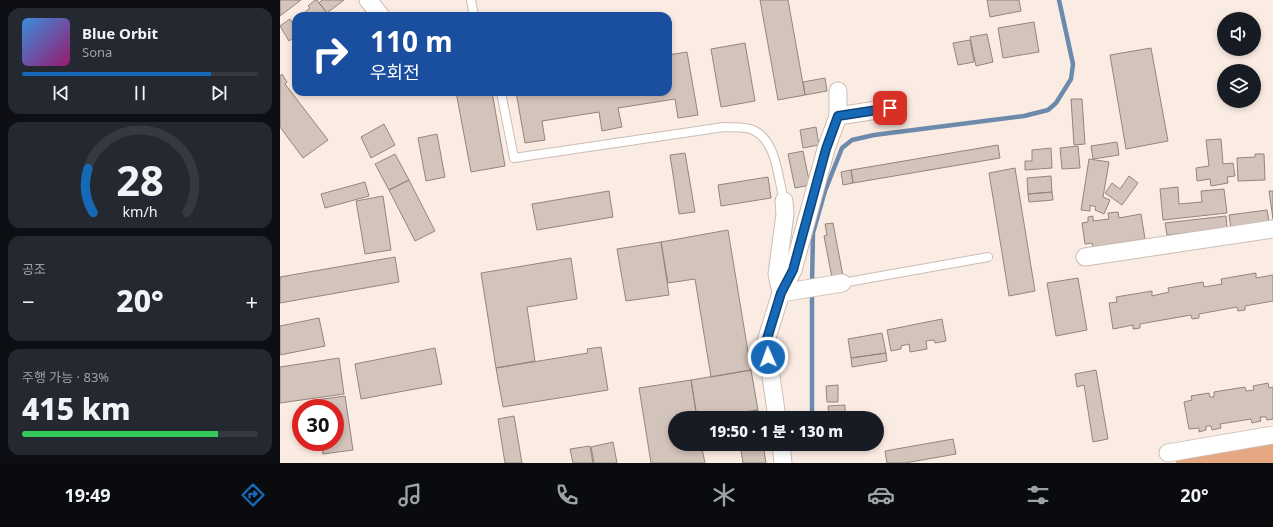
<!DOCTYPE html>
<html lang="ko">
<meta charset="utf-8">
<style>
:root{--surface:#171b24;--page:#242831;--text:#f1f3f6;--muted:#9ea1a6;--line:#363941;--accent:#1669b7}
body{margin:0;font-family:"Noto Sans","Noto Sans KR",sans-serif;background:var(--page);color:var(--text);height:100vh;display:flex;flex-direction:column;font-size:15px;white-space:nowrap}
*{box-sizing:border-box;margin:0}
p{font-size:13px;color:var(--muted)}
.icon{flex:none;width:22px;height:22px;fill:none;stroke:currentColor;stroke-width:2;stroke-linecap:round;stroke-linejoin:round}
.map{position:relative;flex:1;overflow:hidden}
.details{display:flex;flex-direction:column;gap:8px;padding:8px;background:#0d0f14;width:280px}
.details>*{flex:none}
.guide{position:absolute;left:12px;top:12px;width:380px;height:84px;border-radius:12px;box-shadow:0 2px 6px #0003;background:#1a4fa0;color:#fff;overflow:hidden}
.fabs{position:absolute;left:937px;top:12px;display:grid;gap:8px}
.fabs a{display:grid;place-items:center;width:44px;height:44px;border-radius:50%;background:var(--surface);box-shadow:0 2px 6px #0003;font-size:20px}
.speed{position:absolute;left:12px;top:399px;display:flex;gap:8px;font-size:20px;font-weight:700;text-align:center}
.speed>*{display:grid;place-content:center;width:52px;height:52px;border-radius:50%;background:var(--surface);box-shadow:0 2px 6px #0003;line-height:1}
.speed .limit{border:6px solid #d22;background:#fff;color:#111}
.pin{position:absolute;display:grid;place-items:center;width:34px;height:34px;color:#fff;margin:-17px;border-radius:8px;box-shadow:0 2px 6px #0006}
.me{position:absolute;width:44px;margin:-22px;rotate:358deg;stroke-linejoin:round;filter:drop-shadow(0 0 3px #0008)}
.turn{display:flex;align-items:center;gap:14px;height:84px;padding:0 12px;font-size:18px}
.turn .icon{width:52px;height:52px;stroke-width:2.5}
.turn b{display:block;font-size:28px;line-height:34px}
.big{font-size:30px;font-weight:800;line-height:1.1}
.details .card{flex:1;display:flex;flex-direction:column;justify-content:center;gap:6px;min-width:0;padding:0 14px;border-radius:12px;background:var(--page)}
.details .dial{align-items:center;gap:0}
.dial svg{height:104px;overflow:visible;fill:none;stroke:var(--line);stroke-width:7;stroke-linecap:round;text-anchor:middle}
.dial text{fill:var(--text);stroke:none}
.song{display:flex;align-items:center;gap:12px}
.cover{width:48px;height:48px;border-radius:6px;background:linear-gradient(135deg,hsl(210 70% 55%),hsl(320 70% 35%))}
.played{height:4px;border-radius:2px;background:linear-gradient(90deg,var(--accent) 80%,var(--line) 80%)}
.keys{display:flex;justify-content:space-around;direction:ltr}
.heat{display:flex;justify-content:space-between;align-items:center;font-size:22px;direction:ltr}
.charge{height:6px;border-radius:3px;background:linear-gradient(90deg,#34c759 83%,var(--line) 0)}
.trip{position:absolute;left:388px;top:411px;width:216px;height:40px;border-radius:20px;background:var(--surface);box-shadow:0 2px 6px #0003;font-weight:800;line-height:40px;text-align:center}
.dock{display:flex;height:64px;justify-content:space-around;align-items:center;background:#090b0e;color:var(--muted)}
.dock .icon{width:28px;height:28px}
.dock .selected{color:var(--accent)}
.dock b{font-size:18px;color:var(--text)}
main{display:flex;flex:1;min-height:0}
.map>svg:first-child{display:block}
.forest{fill:#e6a883}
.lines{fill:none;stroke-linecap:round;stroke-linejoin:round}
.stream{stroke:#6c8aac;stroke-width:4.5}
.building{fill:#d2c3bb;stroke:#93857d}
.lane-casing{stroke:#ccbdb5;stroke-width:10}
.street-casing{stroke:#ccbdb5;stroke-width:19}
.lane{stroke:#fff;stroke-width:8}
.street{stroke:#fff;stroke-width:17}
.route-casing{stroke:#0e4477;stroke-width:10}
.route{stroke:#1669b7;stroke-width:7}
</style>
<main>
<section class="details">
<div class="card">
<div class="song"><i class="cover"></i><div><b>Blue Orbit</b><p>Sona</p></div></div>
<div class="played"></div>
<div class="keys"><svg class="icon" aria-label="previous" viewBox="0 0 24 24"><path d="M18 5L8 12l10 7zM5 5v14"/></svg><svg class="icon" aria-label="pause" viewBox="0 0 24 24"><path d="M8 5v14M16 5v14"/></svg><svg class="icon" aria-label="next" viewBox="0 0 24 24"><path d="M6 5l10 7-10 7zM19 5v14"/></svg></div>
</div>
<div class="card dial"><svg viewBox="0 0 100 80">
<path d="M14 69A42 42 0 1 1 86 69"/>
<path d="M14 69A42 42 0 0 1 10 35" stroke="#1669b7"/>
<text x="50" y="56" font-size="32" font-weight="700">28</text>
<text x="50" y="72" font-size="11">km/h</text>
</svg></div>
<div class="card"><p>공조</p>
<div class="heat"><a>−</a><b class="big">20°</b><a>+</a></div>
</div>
<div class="card"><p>주행 가능 · 83%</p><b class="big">415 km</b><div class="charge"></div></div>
</section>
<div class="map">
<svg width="993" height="463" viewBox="0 0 993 463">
<rect width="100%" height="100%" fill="#fbece3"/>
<!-- forest -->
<path class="forest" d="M993 444V463H896V457Z"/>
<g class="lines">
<!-- stream -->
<path class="stream" d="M532 284 533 233 545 191 562 148 572 140 594 135 744 116 768 110 776 103 791 79 793 64 779 0
M532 292V418
M532 447V444"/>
</g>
<!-- building -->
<path class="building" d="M0 0H21L0 16Z
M35 0H37L47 13 43 16H20L30 8 28 6Z
M42 0H64L47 13 39 3Z
M480 0H508L525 95 498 100Z
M707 0H739L741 11 710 17Z
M10 19 12 22 16 19V36L9 41 0 26Z
M754 22 759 52 723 58 718 28Z
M707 34 713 62 696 66 690 37Z
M690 40 694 62 678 65 673 43Z
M465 43 475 101 441 107 431 49Z
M871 48 888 141 846 149 830 55Z
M407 52 418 115 398 118 395 99 338 108 342 127 322 131 319 112 262 121 265 140 245 143 236 92H388V55Z
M2 74 7 82 5 84 48 140 23 158 0 127V76Z
M545 78 547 91 525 95 523 82Z
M176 92H212L225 166 191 172Z
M791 99H802L805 144 794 145Z
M104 124 115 145 91 158 81 137Z
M536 127 539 145 523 148 520 130Z
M157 134 165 177 146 181 138 138Z
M941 139 943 164 953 163 955 176 947 177 948 183 931 186 930 179 917 181 916 168 929 166 926 140Z
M837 142 839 155 813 159 811 146Z
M718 145 720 158 573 183 571 170Z
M798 146 800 168 782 169 780 148Z
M771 148 772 168 745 170V161H752V150Z
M523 151 530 185 515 188 508 154Z
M405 153 415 212 399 214 390 155Z
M115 154 129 180 109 190 95 164Z
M975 154H984L985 180 958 181 957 158 975 157Z
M809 159 829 162 823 197 830 200 824 214 815 210 816 207 810 205V211L801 210Z
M735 168 755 291 729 296 709 173Z
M571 170 573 183 563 185 561 172Z
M771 176 772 192 748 194 747 178Z
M849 176 858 183 842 205 825 193 832 183 840 189Z
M488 177 491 198 441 206 438 185Z
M129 180 155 231 135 241 109 190Z
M85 182 89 196 45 208 41 194Z
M898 187 899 204 922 202 921 191 944 189 947 213 883 220 880 189Z
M329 191 333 217 257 230 252 204Z
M989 191H993V219Z
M772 192 773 200 749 202 748 194Z
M103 196 111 250 85 254 76 201Z
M987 210 989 222 951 228 949 215Z
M838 212 839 218 861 214 865 239 813 247 812 243 805 244 802 223 808 222V217L813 216V221L829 219 828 213Z
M946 216 947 229 887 235 885 223Z
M553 223 563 276 552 278 544 236 547 235 545 224Z
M448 230 471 370 431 377 415 279 388 283 381 242Z
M381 242 389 295 346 301 337 249Z
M115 257 119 282 0 303V277Z
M291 258 297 299 247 307 255 361 216 368 201 273Z
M976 273V278L993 275V301L965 306V310L958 311 957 307 919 314V318L912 319 911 315 860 324V328L853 329V325L833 329 829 303 837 302 836 297 872 291V296L889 292 888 288 923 282 924 287 942 284 941 279Z
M798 278 807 330 776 336 767 283Z
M39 318 45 346 0 355V326Z
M662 319 666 341 655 343 654 340 646 341 647 349 630 352 629 344 621 346V349L611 351 607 330Z
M602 333 606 353 571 358 568 339Z
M321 347 328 390 223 407 216 368 308 353 307 349Z
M155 348 162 384 81 399 75 364Z
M606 353 607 361 572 367 571 358Z
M59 358 64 394 0 403V367Z
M471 370 478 410 417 418 411 380Z
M816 370 828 439 813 442 804 385 797 387 795 374Z
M411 380 417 418H395V444H421L425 463H371L359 388Z
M988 383 989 388 993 387V419L987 420 986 417H980L981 421 972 423 971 419 940 424 941 428 932 430 931 426H926V430L919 432V428L909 429 904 402 912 400 911 396 929 393 930 397H934V392L965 387 966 391 974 390 973 386Z
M558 385V402H547L546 386Z
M65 396 73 450 43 454 41 442H55V408H36L35 400Z
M565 405V418H549L548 406Z
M478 410 479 418H455V414Z
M234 416 242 463H225L218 419Z
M673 439 676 454 625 463H607L605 451Z
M333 442 337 463H314L311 447Z
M460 444H483L486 463H463Z
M310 446 313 463H293L290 449Z"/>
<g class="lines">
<!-- lane casing -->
<g class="lane-casing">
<path id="lane" d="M191 0 194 16
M221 92 234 158 444 127C452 128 467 126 475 131 497 143 498 178 504 201
M562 283 708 257"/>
</g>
<!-- street casing -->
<g class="street-casing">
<path id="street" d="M88 0 101 16
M558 116V91
M504 201 505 214 497 274 501 293 562 283
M805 257 993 229
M497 418 486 341 501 293 513 270 546 149 558 116 610 108
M501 444 503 463
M888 453 993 435"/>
</g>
<!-- lane -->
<use href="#lane" class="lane"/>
<!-- street -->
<use href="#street" class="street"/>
</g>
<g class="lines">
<!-- route casing -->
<g class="route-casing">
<path id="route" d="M488 357 486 342 501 293 513 270 546 149 558 116 610 108"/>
</g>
<!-- route -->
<use href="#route" class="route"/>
</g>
</svg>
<div class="fabs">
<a><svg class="icon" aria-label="sound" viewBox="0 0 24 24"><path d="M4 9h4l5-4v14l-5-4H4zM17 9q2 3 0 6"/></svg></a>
<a><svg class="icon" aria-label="layers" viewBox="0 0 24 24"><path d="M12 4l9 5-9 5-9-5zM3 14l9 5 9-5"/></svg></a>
</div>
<div class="speed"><div class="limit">30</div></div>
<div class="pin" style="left:610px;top:108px;background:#d93025"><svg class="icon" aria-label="arrive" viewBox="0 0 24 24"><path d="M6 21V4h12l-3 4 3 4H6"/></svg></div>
<svg class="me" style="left:488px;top:357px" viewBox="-20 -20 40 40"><circle r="17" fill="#1669b7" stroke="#fff" stroke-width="3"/><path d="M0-11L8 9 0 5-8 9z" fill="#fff"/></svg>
<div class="trip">19:50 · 1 분 · 130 m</div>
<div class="guide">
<div class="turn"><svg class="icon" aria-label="right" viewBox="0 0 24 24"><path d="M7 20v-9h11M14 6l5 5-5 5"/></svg><div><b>110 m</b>우회전</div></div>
</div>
</div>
</main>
<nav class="dock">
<b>19:49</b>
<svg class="icon selected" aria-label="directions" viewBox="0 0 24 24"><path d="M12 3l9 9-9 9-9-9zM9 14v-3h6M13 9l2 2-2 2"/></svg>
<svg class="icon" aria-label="music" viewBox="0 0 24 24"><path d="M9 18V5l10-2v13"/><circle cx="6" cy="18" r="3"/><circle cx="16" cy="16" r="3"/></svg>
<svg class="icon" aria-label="phone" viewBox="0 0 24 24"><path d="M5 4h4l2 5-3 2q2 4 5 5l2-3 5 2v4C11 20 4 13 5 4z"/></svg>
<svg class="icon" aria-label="climate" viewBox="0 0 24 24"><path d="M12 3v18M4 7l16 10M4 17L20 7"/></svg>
<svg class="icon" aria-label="car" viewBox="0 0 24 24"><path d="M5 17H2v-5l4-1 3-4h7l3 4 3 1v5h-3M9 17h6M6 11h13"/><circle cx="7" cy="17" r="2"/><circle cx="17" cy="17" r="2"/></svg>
<svg class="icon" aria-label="filters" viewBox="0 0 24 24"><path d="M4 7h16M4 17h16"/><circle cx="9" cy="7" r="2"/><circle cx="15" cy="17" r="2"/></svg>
<b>20°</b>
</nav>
